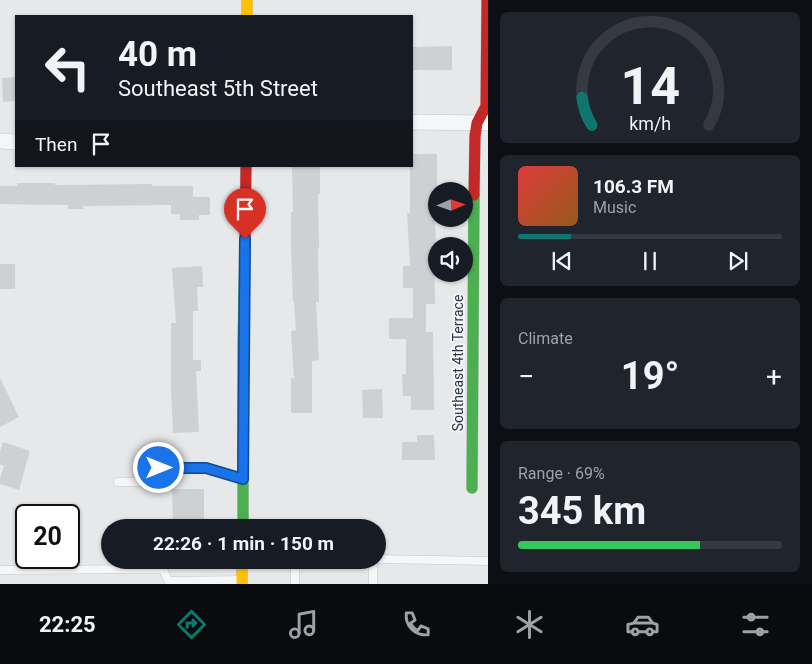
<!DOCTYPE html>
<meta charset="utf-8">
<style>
:root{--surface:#171b24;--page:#20242c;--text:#f1f3f6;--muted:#9ea1a6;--line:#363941;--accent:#0f766e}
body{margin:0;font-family:Roboto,sans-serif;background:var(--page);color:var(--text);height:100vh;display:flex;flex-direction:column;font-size:19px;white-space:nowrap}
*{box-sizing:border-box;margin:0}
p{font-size:16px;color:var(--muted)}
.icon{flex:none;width:28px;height:28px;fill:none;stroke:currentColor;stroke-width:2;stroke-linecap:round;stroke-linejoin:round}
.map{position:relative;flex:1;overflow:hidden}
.panel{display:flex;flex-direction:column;gap:12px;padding:12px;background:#0d0f14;width:324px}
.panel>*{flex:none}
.guide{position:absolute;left:15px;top:15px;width:398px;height:152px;border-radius:0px;box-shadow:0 1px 4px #0004;background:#171b24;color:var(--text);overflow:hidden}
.needle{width:32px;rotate:88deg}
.fabs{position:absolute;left:428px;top:182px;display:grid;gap:10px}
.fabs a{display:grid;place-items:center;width:45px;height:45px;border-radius:50%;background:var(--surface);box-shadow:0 1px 4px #0004;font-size:25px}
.speed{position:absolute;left:15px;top:504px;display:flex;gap:10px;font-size:25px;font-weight:700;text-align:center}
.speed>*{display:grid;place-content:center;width:65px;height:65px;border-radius:50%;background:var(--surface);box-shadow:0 1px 4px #0004;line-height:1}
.speed .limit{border:2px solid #111;border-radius:8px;background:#fff;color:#111}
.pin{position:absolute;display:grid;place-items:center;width:42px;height:42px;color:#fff;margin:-51px -21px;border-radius:50% 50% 50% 0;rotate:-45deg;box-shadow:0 0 5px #0007}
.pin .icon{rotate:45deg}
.me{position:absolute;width:55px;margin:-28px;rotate:90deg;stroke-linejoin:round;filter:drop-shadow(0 0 4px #0008)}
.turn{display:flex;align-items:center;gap:18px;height:105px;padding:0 20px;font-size:22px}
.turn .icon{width:65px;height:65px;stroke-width:2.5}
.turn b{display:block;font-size:35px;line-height:42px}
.then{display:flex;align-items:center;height:48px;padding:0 20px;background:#0003;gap:10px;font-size:19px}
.big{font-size:38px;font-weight:700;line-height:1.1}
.panel .widget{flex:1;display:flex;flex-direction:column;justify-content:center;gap:8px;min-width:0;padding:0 18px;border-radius:8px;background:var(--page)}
.panel .dial{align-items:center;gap:0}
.dial svg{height:130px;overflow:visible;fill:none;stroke:var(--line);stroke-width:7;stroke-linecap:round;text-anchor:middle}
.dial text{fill:var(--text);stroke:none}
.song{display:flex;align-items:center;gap:15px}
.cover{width:60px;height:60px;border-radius:8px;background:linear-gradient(135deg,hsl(0 70% 55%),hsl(30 70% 35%))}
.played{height:5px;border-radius:2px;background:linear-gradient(90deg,var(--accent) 20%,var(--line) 20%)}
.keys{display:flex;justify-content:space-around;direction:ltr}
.heat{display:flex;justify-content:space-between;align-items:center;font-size:28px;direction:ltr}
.charge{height:8px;border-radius:4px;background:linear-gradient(90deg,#34c759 69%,var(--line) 0)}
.trip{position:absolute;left:101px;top:519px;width:285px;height:50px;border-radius:25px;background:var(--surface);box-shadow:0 1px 4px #0004;font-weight:700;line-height:50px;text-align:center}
.tabs{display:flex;height:80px;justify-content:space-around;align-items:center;background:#090b0e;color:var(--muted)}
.tabs .icon{width:35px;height:35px}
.tabs .selected{color:var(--accent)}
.tabs b{font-size:22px;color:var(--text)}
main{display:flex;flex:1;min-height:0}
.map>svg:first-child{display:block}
.building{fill:#ced0d3}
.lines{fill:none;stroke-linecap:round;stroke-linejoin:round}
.lane-casing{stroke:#c4c6c8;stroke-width:9}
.street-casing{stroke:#c4c6c8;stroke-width:16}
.fast-casing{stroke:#c4c6c8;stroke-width:12}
.slow-casing{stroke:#c4c6c8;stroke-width:12}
.jam-casing{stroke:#c4c6c8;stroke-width:12}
.lane{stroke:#f5f6f7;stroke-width:8}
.street{stroke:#f5f6f7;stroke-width:15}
.fast{stroke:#4caf50;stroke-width:11}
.slow{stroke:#ffc107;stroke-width:11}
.jam{stroke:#c62828;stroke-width:11}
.route-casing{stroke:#114b97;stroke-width:12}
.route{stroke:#1a73e8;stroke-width:9}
.labels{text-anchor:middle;stroke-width:4;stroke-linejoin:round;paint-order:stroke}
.street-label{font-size:14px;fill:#2b3445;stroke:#f4f6f9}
</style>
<main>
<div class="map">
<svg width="489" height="584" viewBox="0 0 489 584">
<rect width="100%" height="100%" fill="#e6e8ea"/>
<!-- building -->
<path class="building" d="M452 46V70H413L412 47Z
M16 77V101L3 102 2 78Z
M411 154H437V190H433L436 243V249H434L435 304H426V332H433L434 410H411V396H403L402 374H406V339H389V318H413V288H403V266H410L407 213H410V166H411Z
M292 166H320V194H318L319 248H318L319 302H316L319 360 312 361V413H291V378H294L291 331 296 330 294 302H293L291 248V212H293Z
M17 183H55V185L152 184V186H193V197H210V215H199V220H180V214H171V205L83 206 84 209H68V205L0 204V186H17Z
M0 264H15V289H0Z
M202 266 203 287H197L198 311H193V360H201V371H196L199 432 173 433 171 388V323H176L172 268Z
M0 378 19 417 0 427Z
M382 389 383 418H363L362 390Z
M417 435H434L435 460H402V442H417Z
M3 442 30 451 19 490 0 484V479L4 466 0 464V452Z
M172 489H204V528H173Z"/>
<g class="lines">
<!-- lane casing -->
<g class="lane-casing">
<path id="lane" d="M118 482H151L159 468H206L242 479
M378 559 489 561
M295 560V584
M0 570 163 569 168 581 240 580
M373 584V560"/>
</g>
<!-- street casing -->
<g class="street-casing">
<path id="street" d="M411 122 487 123
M0 141 16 142"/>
</g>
<!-- fast casing -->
<g class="fast-casing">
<path id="fast" d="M472 488 474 195
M243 528V347L245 242"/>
</g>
<!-- slow casing -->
<g class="slow-casing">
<path id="slow" d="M247 0V16
M242 560V584"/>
</g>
<!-- jam casing -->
<g class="jam-casing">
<path id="jam" d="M474 195 475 136 477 123 486 106 487 0
M245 242 246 166"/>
</g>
<!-- lane -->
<use href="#lane" class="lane"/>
<!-- street -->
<use href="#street" class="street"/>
<!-- fast -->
<use href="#fast" class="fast"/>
<!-- slow -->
<use href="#slow" class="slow"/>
<!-- jam -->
<use href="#jam" class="jam"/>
</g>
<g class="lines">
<!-- route casing -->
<g class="route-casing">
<path id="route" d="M159 468H206L243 479 245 239"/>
</g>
<!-- route -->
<use href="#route" class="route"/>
</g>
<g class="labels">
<!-- street labels -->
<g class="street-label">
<text transform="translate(458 363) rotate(-90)" y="5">Southeast 4th Terrace</text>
</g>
</g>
</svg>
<div class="fabs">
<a><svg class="needle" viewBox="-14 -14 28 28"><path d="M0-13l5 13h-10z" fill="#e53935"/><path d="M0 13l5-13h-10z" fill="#9ea1a6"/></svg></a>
<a><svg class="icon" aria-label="sound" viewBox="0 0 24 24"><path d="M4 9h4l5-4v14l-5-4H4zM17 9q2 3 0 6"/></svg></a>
</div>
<div class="speed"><div class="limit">20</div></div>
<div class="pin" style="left:245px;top:239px;background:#d93025"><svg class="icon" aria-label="arrive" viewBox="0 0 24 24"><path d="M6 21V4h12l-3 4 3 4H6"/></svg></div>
<svg class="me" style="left:159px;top:468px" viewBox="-20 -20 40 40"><circle r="17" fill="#1a73e8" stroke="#fff" stroke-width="3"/><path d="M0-11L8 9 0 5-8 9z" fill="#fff"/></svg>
<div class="trip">22:26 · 1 min · 150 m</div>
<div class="guide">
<div class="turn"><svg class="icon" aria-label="left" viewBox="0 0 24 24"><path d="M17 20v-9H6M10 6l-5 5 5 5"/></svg><div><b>40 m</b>Southeast 5th Street</div></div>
<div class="then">Then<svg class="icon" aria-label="arrive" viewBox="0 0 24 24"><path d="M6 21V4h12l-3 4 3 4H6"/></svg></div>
</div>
</div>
<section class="panel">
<div class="widget dial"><svg viewBox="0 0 100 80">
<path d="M14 69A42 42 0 1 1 86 69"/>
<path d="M14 69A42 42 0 0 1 8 52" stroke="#0f766e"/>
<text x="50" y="56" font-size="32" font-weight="700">14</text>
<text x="50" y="72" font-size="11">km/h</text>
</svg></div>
<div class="widget">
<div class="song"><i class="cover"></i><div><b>106.3 FM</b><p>Music</p></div></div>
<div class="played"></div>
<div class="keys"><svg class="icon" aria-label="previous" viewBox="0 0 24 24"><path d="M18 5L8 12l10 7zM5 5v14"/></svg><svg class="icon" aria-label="pause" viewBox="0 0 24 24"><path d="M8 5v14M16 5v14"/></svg><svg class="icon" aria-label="next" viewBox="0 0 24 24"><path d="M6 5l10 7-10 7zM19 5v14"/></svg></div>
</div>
<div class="widget"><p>Climate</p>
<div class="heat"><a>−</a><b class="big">19°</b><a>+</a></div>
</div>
<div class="widget"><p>Range · 69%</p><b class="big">345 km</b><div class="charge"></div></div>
</section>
</main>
<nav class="tabs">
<b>22:25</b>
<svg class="icon selected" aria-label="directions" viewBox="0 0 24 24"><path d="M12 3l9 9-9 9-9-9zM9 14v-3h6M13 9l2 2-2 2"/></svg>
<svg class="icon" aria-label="music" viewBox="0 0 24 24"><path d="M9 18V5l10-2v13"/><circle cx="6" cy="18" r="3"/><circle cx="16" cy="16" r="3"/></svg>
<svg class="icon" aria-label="phone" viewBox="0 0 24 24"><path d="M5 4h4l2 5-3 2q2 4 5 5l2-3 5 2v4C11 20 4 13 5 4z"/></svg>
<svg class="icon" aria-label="climate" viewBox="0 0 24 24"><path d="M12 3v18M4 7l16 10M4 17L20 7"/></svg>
<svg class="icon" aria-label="car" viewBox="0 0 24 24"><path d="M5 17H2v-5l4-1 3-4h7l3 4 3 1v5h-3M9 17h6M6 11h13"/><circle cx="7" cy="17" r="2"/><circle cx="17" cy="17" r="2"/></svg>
<svg class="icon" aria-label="filters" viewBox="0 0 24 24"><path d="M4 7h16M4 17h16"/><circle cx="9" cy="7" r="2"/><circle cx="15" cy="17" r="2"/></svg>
</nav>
